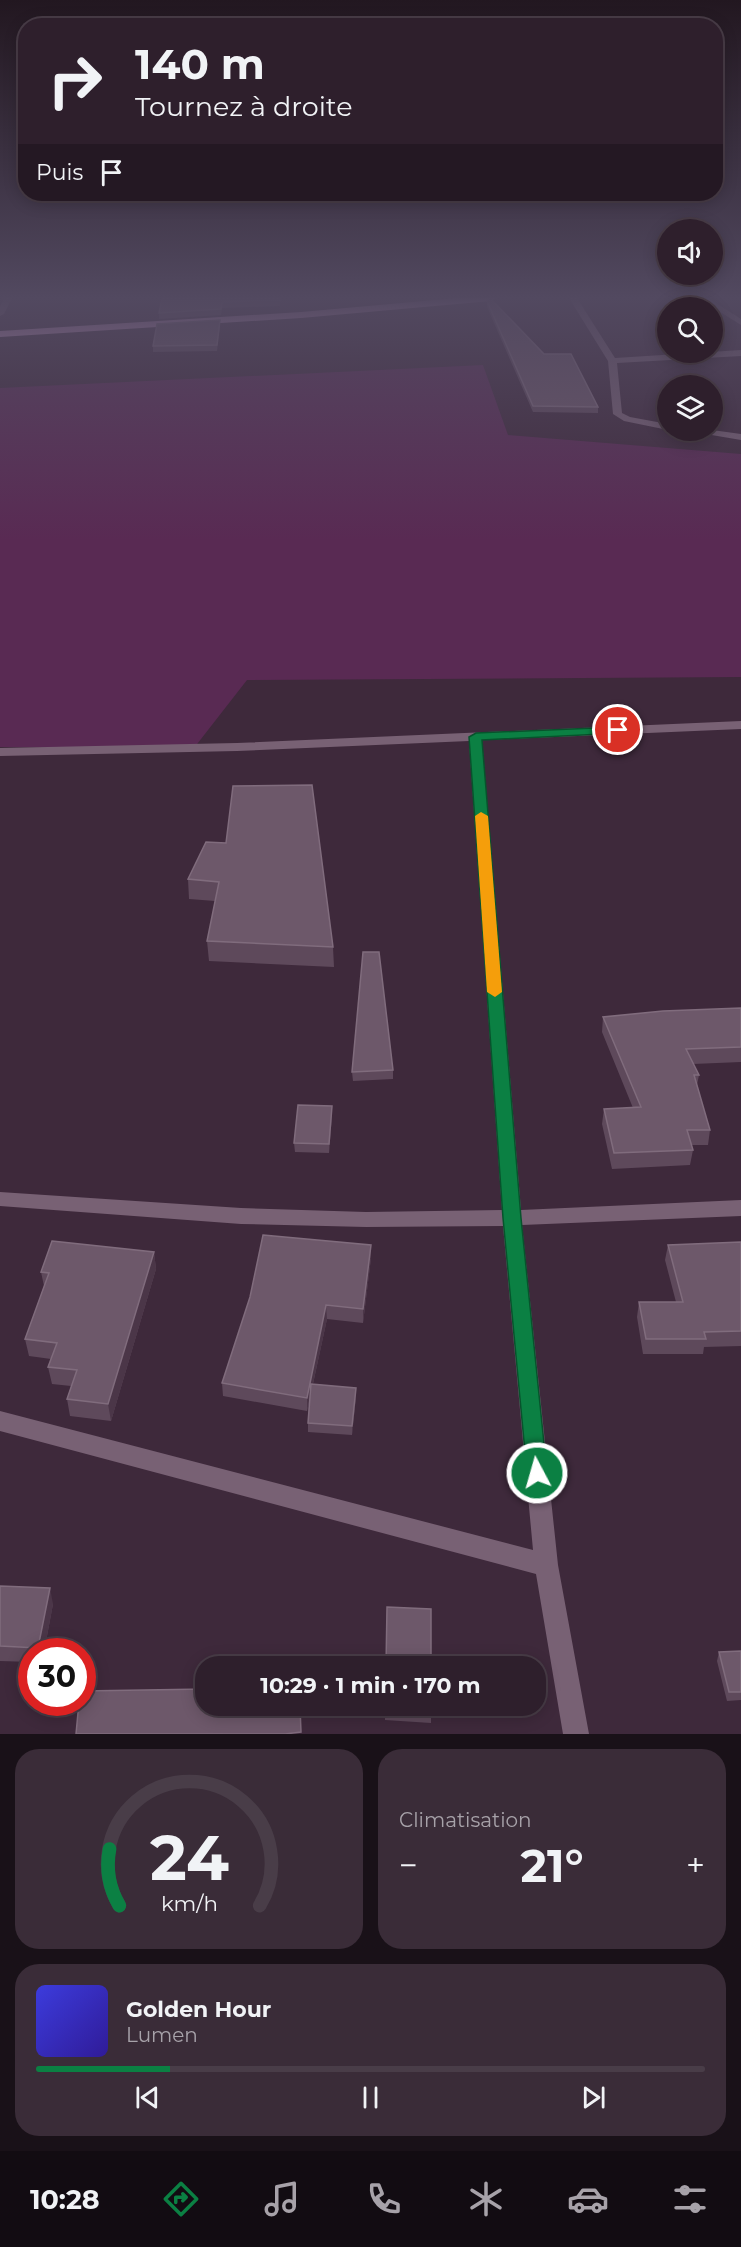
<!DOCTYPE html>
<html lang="fr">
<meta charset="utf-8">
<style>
:root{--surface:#2e1f2c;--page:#3a2c38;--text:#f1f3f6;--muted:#a7a2a9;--line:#493d48;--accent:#0b8043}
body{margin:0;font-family:Montserrat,sans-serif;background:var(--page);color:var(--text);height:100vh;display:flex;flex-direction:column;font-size:22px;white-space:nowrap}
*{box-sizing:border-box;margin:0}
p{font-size:20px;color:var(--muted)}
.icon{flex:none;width:33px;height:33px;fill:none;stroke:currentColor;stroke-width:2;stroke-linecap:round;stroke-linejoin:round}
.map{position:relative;height:1734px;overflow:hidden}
.panel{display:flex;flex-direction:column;gap:15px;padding:15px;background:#191118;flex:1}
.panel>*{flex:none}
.hud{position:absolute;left:18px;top:18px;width:705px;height:183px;border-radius:24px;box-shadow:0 3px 15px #0003,0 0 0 2px var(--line);background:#2e1f2c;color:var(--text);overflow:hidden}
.fabs{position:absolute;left:657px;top:219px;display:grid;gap:12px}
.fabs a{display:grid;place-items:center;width:66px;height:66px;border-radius:50%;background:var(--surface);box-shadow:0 3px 15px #0003,0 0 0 2px var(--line);font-size:30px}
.speed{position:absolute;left:18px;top:1638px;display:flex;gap:12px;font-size:30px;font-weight:700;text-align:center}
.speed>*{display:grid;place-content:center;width:78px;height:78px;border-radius:50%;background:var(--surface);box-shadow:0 3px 15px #0003,0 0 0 2px var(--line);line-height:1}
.speed .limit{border:9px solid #d22;background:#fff;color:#111}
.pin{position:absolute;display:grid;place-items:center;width:51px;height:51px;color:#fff;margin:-26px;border:3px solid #fff;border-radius:50%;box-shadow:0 2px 6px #0007}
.me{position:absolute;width:66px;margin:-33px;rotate:354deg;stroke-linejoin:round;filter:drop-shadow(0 0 4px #0008)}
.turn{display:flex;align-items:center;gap:21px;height:126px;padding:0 18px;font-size:27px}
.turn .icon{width:78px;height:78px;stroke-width:2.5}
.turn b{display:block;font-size:42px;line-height:51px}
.then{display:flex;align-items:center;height:57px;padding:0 18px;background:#0003;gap:12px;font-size:22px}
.big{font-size:45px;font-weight:700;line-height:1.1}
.panel .widget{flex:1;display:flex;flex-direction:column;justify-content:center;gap:9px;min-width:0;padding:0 21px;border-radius:24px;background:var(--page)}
.panel .dial{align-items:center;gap:0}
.dial svg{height:156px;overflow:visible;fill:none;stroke:var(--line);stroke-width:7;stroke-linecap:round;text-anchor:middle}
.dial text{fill:var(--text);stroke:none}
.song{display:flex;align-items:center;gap:18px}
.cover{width:72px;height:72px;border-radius:9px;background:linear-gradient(135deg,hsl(240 70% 55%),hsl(250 70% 35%))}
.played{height:6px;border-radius:3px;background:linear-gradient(90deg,var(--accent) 20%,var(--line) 20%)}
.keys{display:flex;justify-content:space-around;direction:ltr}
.heat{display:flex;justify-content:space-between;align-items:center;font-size:33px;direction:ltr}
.panel .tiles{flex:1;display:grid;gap:15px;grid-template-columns:1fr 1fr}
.widget:last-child{grid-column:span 2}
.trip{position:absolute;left:195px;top:1656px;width:351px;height:60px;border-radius:24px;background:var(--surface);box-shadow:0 3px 15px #0003,0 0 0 2px var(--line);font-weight:700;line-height:60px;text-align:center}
.tabs{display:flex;height:96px;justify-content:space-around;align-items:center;background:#120c12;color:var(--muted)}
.tabs .icon{width:42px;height:42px}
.tabs .on{color:var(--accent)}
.tabs b{font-size:27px;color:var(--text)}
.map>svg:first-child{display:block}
.green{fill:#592a53}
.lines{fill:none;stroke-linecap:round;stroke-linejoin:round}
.minor{fill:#786174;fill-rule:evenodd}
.highway{fill:#d9a0d0;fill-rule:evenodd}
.wall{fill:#5e495b}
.shaded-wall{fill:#4b3648}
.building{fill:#6d586a;stroke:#806c7d;stroke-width:1.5}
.route{fill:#0b8043;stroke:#07532c;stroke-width:1.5}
.slow{fill:#f59e0b}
</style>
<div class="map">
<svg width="741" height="1734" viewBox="0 0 741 1734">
<rect width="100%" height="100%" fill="#3e293b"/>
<!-- green -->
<path class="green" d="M483 365 508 435 741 454V677L247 680 194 748 0 747V388Z"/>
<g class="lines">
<!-- minor -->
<path class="minor" d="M4 298H12L4 314 0 316V306Z
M569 298H577L615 358 741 350V356L617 363 622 413 630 417 668 424V430L624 421 613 414 608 361Z
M698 298H708L741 319V325Z
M682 430H712L741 434V440Z
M741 721V729L482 740 521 1210 741 1200V1216L522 1225 558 1565 589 1734H563L536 1574 0 1431V1411L533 1550 503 1226 366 1227 241 1224 0 1206V1192L241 1208 366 1212 502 1210 469 741 237 751 0 756V748L237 743Z"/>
<!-- highway -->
<path class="highway" d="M457 298H495L491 301 301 318 0 337V331L301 312Z"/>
</g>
<!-- wall -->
<path class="wall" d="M162 298 280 300V306L222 308 221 315 159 319V313Z
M487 301 598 407V413L533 412 487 307Z
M220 325 217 351 153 352V346Z
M226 843 333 947 334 967 209 961 207 941 215 901 189 899 188 879Z
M741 1008V1062L693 1064 699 1075 697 1085 710 1130 708 1145H691L693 1150 690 1165 612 1169 602 1124 604 1109 633 1108 602 1032 603 1017Z
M393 1070V1079L353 1081 352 1072Z
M332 1115 329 1153 295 1152 294 1143Z
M741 1242V1346L704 1347 703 1354H643L637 1317 639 1302H676L665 1260 668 1245Z
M154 1252 156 1269 111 1421 70 1416 67 1399 71 1386 52 1384 48 1367 51 1359 29 1356 25 1339 44 1286 41 1272Z
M371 1258 363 1323 327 1319 313 1384 356 1388V1397L352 1435 308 1432V1423L309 1402 307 1411 223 1396 222 1383Z
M0 1586 53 1604 44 1652H32V1662L0 1661Z
M741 1651V1700L727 1701 717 1661 719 1652Z
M385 1706H431V1723L385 1720Z"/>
<!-- shaded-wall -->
<path class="shaded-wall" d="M220 320V325L217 351V345Z
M332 1106V1115L329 1153V1144Z
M371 1245V1258L363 1323V1309Z
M154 1252 156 1269 111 1421 108 1404Z
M326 1305 327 1319 307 1411V1398Z
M356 1388V1397L352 1435V1426Z
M50 1588 53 1604 44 1652H39L38 1648Z"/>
<!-- building -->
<path class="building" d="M162 298H280V300L222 302 221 309 159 313Z
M491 299 544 354H571L598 407 533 406 487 301Z
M220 320 217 345 153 346 157 324Z
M312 785 333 947 207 941 219 882 188 879 206 842 226 843 233 786Z
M363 952H379L393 1070 352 1072Z
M741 1008V1047L686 1049 699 1075H694L710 1130H687L693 1150 614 1153 604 1109 641 1107 603 1017 663 1011Z
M298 1105 332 1106 329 1144 294 1143Z
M263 1235 371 1245 363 1309 326 1305 307 1398 222 1383 250 1297Z
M52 1241 154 1252 108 1404 67 1399 77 1370 48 1367 57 1343 25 1339 49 1273 41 1272Z
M741 1242V1331L704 1332 706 1339H646L639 1302H683L668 1245Z
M311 1384 356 1388 352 1426 308 1423Z
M0 1586 50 1588 38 1648 0 1646Z
M387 1607 431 1609V1666H386Z
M741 1651V1692H729L719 1652Z
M206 1689V1706H300L301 1732 285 1734H76L79 1702H82V1691Z
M385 1706H431V1714L385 1712Z"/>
<!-- sky -->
<linearGradient id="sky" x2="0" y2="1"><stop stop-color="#221720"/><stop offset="0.55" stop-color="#524960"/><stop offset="1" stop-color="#524960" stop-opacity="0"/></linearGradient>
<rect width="741" height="541" fill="url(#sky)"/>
<!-- route -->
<path class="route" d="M618 727 624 730 622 733 482 740 521 1218 547 1473 544 1480 537 1482 530 1480 527 1473 503 1218 469 737 476 733Z"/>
<!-- slow -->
<path class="slow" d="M481 812 488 816 502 992 495 997 487 992 475 816Z"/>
</svg>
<div class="fabs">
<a><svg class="icon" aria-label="sound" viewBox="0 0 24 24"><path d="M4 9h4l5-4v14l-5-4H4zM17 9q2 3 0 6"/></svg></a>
<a><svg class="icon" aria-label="search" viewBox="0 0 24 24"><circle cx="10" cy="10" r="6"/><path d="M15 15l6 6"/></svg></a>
<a><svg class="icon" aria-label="layers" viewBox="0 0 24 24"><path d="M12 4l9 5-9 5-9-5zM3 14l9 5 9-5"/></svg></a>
</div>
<div class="speed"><div class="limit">30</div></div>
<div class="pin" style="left:618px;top:730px;background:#d93025"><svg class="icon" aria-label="arrive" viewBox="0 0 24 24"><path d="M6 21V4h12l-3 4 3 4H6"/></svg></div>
<svg class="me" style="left:537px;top:1473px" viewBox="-20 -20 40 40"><circle r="17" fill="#0b8043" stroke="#fff" stroke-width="3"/><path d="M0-11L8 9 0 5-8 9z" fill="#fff"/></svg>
<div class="trip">10:29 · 1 min · 170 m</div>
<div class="hud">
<div class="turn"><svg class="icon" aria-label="right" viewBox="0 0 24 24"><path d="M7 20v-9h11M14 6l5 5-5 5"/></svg><div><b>140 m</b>Tournez à droite</div></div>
<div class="then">Puis<svg class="icon" aria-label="arrive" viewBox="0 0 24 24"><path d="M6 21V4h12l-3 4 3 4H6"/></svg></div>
</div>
</div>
<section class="panel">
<div class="tiles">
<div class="widget dial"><svg viewBox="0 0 100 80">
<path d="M14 69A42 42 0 1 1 86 69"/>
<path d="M14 69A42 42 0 0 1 9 40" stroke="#0b8043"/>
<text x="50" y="56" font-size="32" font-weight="700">24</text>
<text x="50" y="72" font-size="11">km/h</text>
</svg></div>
<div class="widget"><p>Climatisation</p>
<div class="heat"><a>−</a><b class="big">21°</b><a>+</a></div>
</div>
<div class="widget">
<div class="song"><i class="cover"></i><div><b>Golden Hour</b><p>Lumen</p></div></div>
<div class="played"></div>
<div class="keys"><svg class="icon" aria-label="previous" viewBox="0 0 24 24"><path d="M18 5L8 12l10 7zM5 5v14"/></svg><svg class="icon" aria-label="pause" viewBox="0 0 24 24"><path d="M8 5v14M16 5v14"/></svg><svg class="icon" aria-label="next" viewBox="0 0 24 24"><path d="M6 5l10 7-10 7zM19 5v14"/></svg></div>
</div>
</div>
</section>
<nav class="tabs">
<b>10:28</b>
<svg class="icon on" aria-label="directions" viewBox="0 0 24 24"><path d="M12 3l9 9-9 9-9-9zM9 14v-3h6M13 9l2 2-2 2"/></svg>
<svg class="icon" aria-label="music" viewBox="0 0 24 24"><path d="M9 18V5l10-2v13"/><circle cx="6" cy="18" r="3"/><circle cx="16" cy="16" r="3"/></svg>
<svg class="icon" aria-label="phone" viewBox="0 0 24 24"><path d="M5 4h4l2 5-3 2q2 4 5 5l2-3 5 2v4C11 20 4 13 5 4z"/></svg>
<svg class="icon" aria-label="climate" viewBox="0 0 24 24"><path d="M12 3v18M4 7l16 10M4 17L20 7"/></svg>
<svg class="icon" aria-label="car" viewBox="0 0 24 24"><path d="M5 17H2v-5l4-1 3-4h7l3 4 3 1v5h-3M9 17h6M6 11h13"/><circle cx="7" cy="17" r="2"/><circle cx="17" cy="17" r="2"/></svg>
<svg class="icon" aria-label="filters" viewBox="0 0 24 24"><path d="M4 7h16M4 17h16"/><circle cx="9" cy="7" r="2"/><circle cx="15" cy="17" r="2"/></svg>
</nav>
